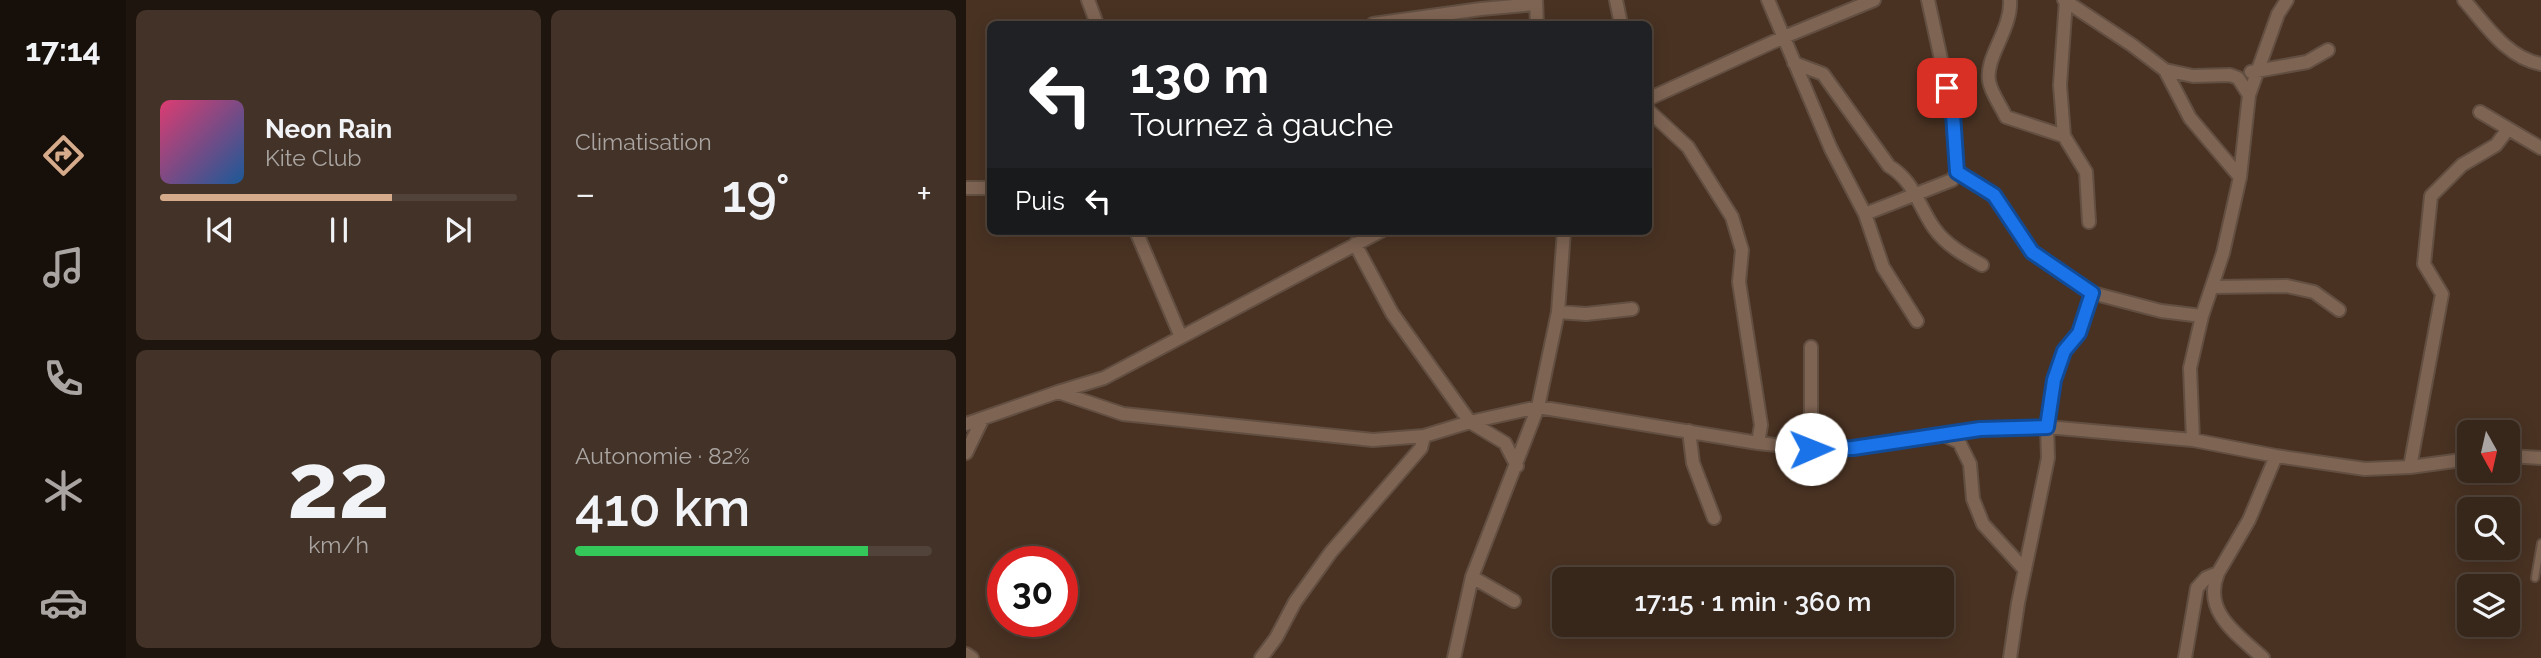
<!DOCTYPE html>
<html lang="fr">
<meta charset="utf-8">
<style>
:root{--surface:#37261a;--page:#423227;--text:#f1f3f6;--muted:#aaa5a2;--line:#514339;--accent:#d6ab8b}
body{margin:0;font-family:Raleway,sans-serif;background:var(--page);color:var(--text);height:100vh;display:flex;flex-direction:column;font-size:26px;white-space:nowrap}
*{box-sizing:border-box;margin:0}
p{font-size:23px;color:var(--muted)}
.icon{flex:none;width:38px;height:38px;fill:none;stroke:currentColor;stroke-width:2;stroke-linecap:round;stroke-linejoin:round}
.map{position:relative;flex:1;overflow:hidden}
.side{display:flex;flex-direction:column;gap:10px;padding:10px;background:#1e150e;width:840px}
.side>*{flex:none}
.top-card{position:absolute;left:21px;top:21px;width:665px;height:214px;border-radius:10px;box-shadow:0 4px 18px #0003,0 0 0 2px var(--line);background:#202124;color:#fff;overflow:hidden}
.needle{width:46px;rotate:172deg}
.tools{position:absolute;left:1491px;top:420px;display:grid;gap:14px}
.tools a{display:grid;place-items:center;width:63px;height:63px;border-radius:10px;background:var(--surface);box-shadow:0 4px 18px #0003,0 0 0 2px var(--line);font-size:35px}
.speed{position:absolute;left:21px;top:546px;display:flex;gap:14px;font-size:35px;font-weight:700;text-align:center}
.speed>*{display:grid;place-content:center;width:91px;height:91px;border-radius:50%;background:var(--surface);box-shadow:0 4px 18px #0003,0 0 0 2px var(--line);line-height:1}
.speed .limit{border:10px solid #d22;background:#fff;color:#111}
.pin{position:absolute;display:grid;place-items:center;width:60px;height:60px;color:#fff;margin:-30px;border-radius:14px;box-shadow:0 4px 10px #0006}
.me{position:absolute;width:77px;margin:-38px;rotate:89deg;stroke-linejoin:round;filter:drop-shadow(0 0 5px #0008)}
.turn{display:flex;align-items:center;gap:24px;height:147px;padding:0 28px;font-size:32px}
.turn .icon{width:91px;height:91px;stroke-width:2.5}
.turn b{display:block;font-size:49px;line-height:60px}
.then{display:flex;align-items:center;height:66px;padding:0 28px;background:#0003;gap:14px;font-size:26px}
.big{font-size:52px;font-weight:600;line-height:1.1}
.side .card{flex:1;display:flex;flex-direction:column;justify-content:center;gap:10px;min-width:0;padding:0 24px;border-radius:10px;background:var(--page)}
.side .dial{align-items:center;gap:0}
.dial b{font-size:91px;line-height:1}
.song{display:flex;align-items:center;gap:21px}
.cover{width:84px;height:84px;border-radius:10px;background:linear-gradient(135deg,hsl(340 70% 55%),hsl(210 70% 35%))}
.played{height:7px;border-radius:4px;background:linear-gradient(90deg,var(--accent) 65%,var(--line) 65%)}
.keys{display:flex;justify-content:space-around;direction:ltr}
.heat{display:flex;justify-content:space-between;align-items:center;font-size:38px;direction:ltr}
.charge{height:10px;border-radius:5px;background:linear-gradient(90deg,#34c759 82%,var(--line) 0)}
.side .tiles{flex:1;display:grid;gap:10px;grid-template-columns:repeat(2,1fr)}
.trip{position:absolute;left:586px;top:567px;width:402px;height:70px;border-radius:10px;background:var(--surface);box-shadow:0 4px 18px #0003,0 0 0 2px var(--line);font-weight:600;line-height:70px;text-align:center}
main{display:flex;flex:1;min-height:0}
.tab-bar{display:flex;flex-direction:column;width:126px;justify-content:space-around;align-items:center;background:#160f0a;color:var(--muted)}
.tab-bar .icon{width:49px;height:49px}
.tab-bar .on{color:var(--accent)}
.tab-bar b{font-size:32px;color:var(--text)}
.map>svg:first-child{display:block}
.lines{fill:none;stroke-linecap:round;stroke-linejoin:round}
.lane-casing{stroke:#624f41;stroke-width:10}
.street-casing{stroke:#624f41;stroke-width:16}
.lane{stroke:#7e6453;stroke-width:6}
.street{stroke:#7e6453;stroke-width:12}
.route-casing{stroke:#114b97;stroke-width:18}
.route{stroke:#1a73e8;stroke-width:12}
</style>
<main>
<nav class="tab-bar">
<b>17:14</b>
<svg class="icon on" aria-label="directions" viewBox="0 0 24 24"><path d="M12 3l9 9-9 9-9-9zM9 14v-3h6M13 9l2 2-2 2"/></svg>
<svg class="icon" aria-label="music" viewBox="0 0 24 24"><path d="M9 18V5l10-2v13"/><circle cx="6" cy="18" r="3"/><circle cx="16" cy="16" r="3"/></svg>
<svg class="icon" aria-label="phone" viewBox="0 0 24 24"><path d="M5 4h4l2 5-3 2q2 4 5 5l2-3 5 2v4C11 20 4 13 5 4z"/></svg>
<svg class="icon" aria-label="climate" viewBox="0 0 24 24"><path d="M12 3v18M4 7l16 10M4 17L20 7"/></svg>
<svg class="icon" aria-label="car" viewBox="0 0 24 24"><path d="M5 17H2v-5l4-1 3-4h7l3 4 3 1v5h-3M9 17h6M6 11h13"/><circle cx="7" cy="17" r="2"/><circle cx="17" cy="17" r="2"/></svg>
</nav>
<section class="side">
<div class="tiles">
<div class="card">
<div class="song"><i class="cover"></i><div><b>Neon Rain</b><p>Kite Club</p></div></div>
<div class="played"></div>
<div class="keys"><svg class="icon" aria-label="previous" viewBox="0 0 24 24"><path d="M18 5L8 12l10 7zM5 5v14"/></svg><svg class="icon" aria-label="pause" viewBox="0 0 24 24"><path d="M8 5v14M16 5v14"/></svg><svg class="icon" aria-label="next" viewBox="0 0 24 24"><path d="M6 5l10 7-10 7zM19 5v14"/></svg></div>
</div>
<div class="card"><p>Climatisation</p>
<div class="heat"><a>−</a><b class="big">19°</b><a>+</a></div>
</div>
<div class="card dial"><b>22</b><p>km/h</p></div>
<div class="card"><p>Autonomie · 82%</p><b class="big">410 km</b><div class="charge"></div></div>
</div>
</section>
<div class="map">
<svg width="1575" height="658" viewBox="0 0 1575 658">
<rect width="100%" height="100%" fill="#493222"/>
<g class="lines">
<!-- lane casing -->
<g class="lane-casing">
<path id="lane" d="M1569 578 1575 543"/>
</g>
<!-- street casing -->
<g class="street-casing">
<path id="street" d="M122 0 131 24
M570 0 571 24
M650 0 655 24
M802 0 865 149 899 214 917 267 951 321
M1044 0C1046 29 1019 57 1023 81 1025 93 1035 106 1040 117L1098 136 1120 172 1123 222
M1098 0 1166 45 1199 70 1227 76 1264 75 1272 78 1283 95
M1498 0C1520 25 1541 58 1575 64
M407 24 515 9 570 4
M828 63 857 74 923 166C948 181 952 205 968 228 980 245 998 255 1016 265
M1199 70 1224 118 1274 177
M1285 72 1341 62 1362 50
M682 99 818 37 908 0
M682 110 722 147 766 217 776 250 773 282 795 425 792 443
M1514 112 1575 148
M1098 136 1094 85 1100 0
M991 172 1028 195 1066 252 1126 293 1195 311 1236 316
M0 188H24
M899 214 986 180 991 172 987 114 962 0
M170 231 215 337
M389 244 426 313 504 422 539 443 551 466
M1246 287 1321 286 1348 292 1373 310
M592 312 620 314 666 309
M92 392 157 414 407 440 458 436 504 422 572 407 792 443 845 449 887 448 1014 429 1081 427 1227 440 1310 456 1399 469 1444 467 1503 459
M0 424 92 392 138 378 415 231
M723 431 727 463 748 518
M978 435 993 442 1004 464 1007 499 1017 524 1059 570
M1227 440 1224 368 1236 316 1257 253 1274 177 1283 95 1312 14 1321 0
M845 449V347
M0 453 17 418
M1542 456 1575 458
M1444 467 1476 294 1458 264 1465 196 1496 165 1530 145 1542 129
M1252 573C1236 612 1271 634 1297 658
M506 577 548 601
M0 654 6 658
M295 658 310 638 329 602 365 552 455 448 458 436
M488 658 506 577 572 407 592 312 598 231
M1044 658 1052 603 1082 458 1081 427 1088 380 1098 351 1113 333 1126 293
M1219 658 1231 588 1240 578 1252 573 1283 520 1310 456"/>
</g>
<!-- lane -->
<use href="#lane" class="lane"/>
<!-- street -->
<use href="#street" class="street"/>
</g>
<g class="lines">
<!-- route casing -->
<g class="route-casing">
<path id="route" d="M845 449 887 448 1014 429 1081 427 1088 380 1098 351 1113 333 1126 293 1066 252 1028 195 991 172 987 114 981 88"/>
</g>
<!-- route -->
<use href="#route" class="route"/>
</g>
</svg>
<div class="tools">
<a><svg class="needle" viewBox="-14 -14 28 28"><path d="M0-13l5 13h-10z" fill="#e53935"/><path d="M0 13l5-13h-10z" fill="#aaa5a2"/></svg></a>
<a><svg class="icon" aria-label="search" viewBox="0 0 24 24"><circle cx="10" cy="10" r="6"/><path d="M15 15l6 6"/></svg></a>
<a><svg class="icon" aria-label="layers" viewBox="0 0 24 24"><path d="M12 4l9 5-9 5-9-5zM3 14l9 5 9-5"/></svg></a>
</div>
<div class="speed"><div class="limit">30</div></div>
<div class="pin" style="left:981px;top:88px;background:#d93025"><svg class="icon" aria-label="arrive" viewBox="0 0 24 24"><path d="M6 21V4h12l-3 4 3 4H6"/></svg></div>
<svg class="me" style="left:845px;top:449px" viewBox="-20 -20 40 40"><circle r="19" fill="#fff"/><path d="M0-13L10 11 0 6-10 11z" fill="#1a73e8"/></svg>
<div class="trip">17:15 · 1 min · 360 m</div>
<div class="top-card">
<div class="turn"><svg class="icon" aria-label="left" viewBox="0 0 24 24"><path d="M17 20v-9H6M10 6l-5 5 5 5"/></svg><div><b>130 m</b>Tournez à gauche</div></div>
<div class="then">Puis<svg class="icon" aria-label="left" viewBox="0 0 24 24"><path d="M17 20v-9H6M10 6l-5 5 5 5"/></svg></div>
</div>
</div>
</main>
